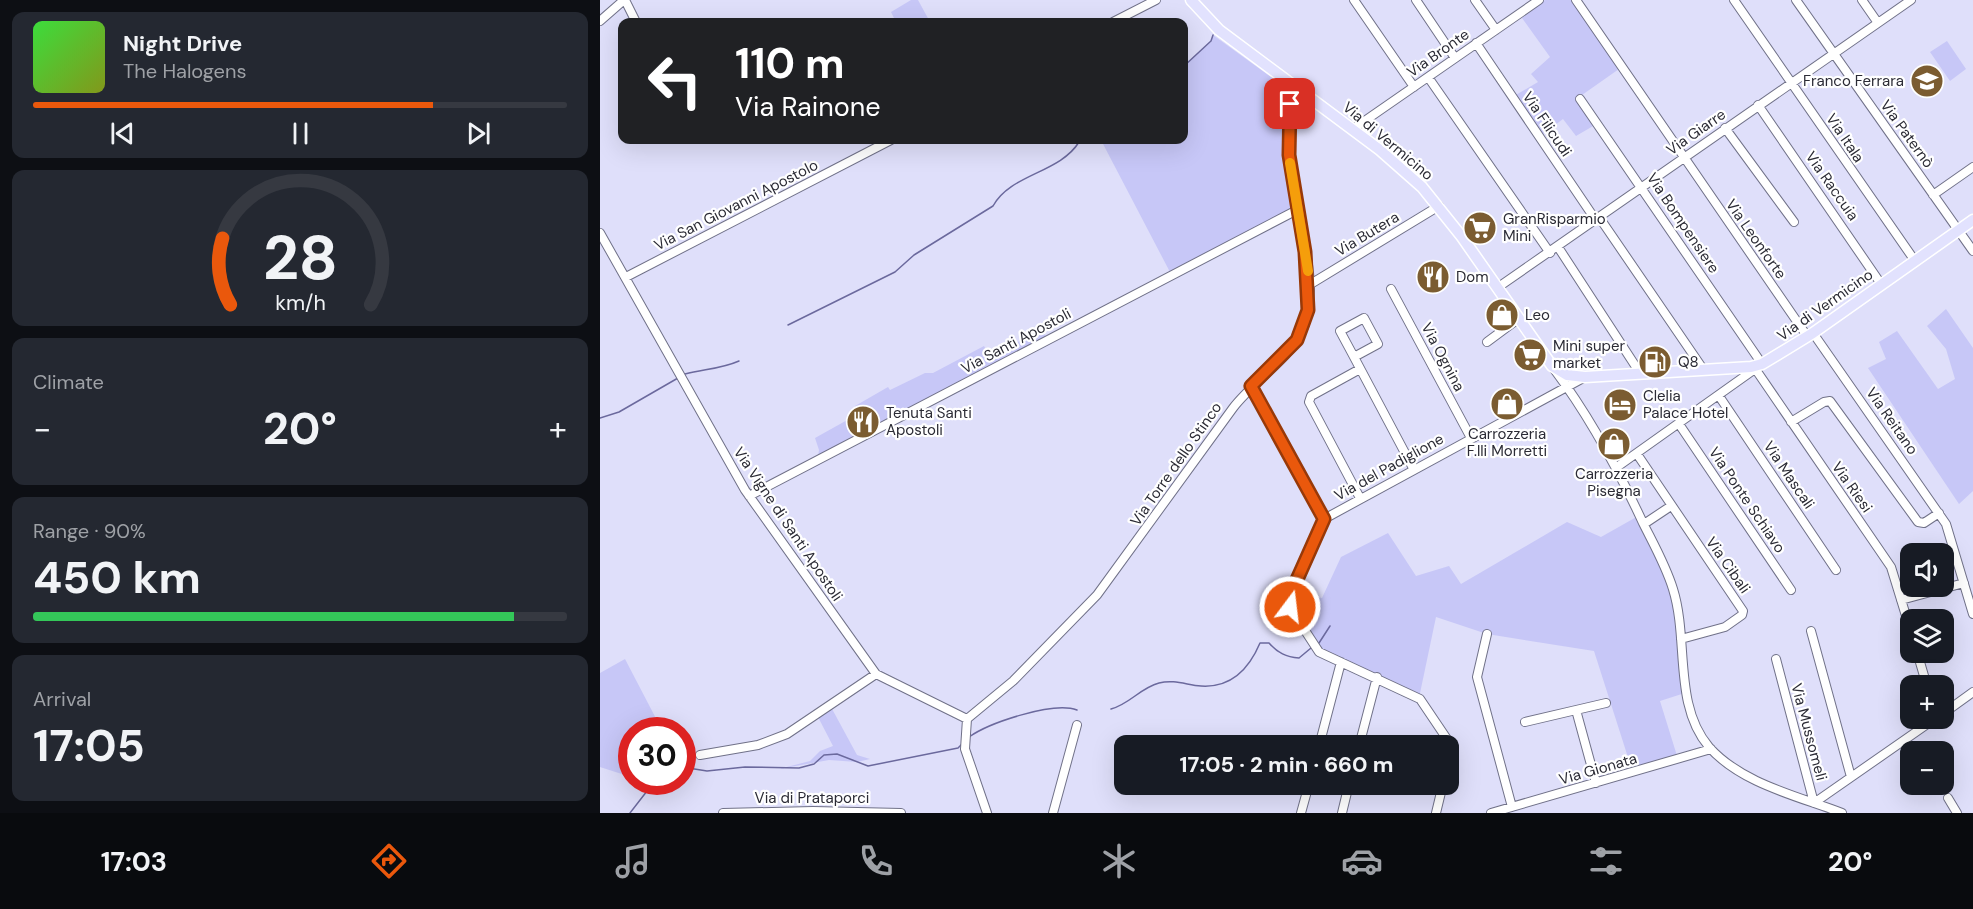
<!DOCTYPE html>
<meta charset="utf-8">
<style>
:root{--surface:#171b24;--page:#242831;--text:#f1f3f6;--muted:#9ea1a6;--line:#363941;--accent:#ea580c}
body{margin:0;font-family:"DM Sans",sans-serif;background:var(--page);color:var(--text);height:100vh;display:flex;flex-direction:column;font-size:22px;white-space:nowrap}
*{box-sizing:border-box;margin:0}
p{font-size:20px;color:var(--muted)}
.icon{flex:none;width:33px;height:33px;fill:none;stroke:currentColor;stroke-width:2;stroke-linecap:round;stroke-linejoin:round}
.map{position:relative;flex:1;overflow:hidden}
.panel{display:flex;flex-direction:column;gap:12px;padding:12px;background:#0d0f14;width:600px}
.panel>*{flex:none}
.hud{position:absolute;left:18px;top:18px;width:570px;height:126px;border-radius:12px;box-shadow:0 6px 24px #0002;background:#202124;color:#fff;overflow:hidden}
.tools{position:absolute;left:1300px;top:543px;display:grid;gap:12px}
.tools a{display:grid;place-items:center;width:54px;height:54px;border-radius:12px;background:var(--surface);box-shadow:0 6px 24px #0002;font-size:30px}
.speed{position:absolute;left:18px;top:717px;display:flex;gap:12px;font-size:30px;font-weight:700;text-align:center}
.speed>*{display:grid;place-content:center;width:78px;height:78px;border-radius:50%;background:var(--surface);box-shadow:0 6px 24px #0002;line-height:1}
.speed .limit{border:9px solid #d22;background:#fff;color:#111}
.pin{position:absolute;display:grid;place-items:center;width:51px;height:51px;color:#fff;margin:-26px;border-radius:12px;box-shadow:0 3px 9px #0006}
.me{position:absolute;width:66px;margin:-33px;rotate:15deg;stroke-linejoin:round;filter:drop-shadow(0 0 4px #0008)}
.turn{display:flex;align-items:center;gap:21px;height:126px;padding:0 18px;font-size:27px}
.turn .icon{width:78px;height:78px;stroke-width:2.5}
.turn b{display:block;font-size:42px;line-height:51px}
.big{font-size:45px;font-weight:700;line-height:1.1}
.panel .card{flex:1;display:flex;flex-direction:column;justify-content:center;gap:9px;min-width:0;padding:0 21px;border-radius:12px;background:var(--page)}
.panel .dial{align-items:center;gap:0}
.dial svg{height:156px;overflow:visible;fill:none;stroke:var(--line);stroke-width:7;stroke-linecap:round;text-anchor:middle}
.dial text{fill:var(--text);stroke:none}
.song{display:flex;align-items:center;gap:18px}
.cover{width:72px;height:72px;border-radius:9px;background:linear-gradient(135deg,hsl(120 70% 55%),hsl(70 70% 35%))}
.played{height:6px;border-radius:3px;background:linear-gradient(90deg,var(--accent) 75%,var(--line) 75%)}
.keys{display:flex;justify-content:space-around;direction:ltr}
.heat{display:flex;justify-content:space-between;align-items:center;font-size:33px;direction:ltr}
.charge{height:9px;border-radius:4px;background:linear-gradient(90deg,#34c759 90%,var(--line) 0)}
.trip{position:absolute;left:514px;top:735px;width:345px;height:60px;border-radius:12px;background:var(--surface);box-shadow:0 6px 24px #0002;font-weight:700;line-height:60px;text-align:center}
.menu{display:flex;height:96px;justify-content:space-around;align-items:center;background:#090b0e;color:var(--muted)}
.menu .icon{width:42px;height:42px}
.menu .on{color:var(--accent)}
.menu b{font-size:27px;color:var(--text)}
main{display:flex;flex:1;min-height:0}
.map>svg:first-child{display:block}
.green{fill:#c7c7f7}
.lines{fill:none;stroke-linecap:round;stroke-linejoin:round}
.stream{stroke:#6b699d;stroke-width:1.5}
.minor-casing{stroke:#707188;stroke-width:10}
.major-casing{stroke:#fff;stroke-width:13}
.minor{stroke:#fff;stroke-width:8}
.major{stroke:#e2e2fe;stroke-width:10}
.route-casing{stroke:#983908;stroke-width:15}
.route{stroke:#ea580c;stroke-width:10}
.slow{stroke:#f59e0b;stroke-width:10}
.labels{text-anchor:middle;stroke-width:4.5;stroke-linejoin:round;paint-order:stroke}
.street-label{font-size:15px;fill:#2b2b35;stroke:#fff}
.poi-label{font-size:15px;fill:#2b2b35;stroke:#fff;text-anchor:start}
</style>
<main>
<section class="panel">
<div class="card">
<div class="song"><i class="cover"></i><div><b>Night Drive</b><p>The Halogens</p></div></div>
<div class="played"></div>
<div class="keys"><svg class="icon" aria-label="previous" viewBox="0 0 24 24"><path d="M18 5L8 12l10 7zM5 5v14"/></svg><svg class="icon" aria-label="pause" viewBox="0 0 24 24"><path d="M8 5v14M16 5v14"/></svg><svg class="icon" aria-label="next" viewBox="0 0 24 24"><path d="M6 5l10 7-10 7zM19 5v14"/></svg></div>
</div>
<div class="card dial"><svg viewBox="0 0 100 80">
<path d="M14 69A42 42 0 1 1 86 69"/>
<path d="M14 69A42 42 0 0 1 10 35" stroke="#ea580c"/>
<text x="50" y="56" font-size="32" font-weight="700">28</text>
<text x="50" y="72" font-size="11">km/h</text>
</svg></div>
<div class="card"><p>Climate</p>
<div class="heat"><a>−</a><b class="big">20°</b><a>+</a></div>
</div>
<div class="card"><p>Range · 90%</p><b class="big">450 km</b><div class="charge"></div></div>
<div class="card"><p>Arrival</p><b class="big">17:05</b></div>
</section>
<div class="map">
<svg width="1373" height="813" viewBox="0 0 1373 813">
<rect width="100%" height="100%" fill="#dfdffa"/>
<!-- green -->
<path class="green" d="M311 0H318L330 22H296L291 12Z
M945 0H971L1019 69 982 95 1000 122 976 136 963 119 942 135 914 96 938 82 931 74 950 57 922 18Z
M613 35 689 90C683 131 687 168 695 210L571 274 502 142 584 140V66L611 42Z
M1347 41 1366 69 1350 81 1330 52Z
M1346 309 1373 348V491L1359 504 1268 368 1286 359 1279 342 1297 331 1338 389 1355 379 1346 349 1327 326Z
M442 329 447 339 218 456 219 450 215 438 258 414 255 406 288 387 290 390 325 373H333L384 346 390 357Z
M1040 515 1072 585 1088 692 1060 701 1078 759 1033 773 994 651 887 634 836 617 819 698 725 656 690 607 692 591 722 598 741 557 788 533 816 576 849 566 861 584 967 522 1001 537Z
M25 659 62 730H32L31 777 0 767V673Z
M231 707 257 755 270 759 257 762 229 760 179 769 210 761 220 751 233 746 218 717Z"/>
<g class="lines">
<!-- stream -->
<path class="stream" d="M584 66 611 41 613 35
M188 325 295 272 314 255 393 206C410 174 460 173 479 142L513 140
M85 374C104 369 121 369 139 361
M0 418 19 412 78 378
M719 643 730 626
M511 709C530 704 540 688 559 683 574 679 587 685 601 686 631 688 649 669 660 643H669C678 653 686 657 699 658L711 648
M369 737C389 723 453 701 477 710
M82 767 107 771 145 767 199 768 214 764 224 755 237 754 268 766 358 748 362 744
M30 813 54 782"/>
<!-- minor casing -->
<g class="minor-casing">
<path id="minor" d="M25 0 36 22
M754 0 814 87
M816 0 855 58
M875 0 896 30
M976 0 1207 336
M1134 0 1315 261
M1196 0 1373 251
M1262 0 1278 23
M0 21 24 0
M513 22 556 0
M876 43 995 219
M828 77 950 253
M980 99 1162 364 1017 467
M1158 105 1281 284
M1125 128 1194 222
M753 129 939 0
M1333 195 1373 167
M999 217 1103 369
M0 233 145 490 276 674 367 719
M958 247 1040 373
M26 277 291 140
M709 285 839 206
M897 288 1311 0
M791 289 871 438
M764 318 778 344 754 357 740 331Z
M1213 333 1346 524 1373 614
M887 342 918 319
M754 357 813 468
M1154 367 1291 567 1311 632
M954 369C990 417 1018 469 1043 523 1054 545 1066 566 1073 589 1089 640 1073 705 1109 747 1142 784 1198 796 1242 813
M651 386 724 519
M1119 396 1236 570
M1191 422 1224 402 1230 401 1318 522 1324 523 1339 513
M1079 424 1191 590
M1037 454 1143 611 1142 615 1125 627 1081 639
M149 496 697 210
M760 498 709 402 711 396 760 369
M1044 524 1071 506
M1301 600 1364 583
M1211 631 1251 777
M887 634 877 677 912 807
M1317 652 1327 686
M1176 659 1214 803 1336 718
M976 710 1006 703
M1344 713 1373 692
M925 722 976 710 996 783
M719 746 741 662
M759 746 777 677
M100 755 158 745 187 734 276 674
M849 759V742L820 699 719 652 691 609V595L724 519 985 377
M1348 798 1357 813
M123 813 213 811 301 813
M387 813 365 749 367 719 413 681 497 595 633 408C651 384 689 358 701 334 724 289 696 219 691 172 687 142 689 114 693 85
M453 813 477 725
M701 813 709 784
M742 813 749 784
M836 813 843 784
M891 813 1111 749"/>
</g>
<!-- major casing -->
<g class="major-casing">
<path id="major" d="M591 0 619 30 780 150 822 187 862 237 952 366 967 375 985 377 1151 367 1162 364 1213 333 1373 220"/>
</g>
<!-- minor -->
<use href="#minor" class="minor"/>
<!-- major -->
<use href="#major" class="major"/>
</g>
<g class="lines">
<!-- route casing -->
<g class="route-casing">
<path id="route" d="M690 607 691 593 724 519 651 386 697 340 708 310 705 252 689 155 690 104"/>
</g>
<!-- route -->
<use href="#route" class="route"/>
<!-- slow -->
<path class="slow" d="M690 163 708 271"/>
</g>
<!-- icons -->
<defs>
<g id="school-disc" transform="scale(1.725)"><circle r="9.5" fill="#7b5c31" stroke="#fff"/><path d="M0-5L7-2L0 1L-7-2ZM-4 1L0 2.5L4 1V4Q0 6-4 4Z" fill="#fff"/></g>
<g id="supermarket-disc" transform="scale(1.725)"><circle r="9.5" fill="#7b5c31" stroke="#fff"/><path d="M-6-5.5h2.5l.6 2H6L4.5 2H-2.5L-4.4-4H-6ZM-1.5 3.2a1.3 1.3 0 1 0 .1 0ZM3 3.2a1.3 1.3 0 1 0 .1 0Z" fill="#fff"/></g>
<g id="restaurant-disc" transform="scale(1.725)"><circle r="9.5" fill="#7b5c31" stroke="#fff"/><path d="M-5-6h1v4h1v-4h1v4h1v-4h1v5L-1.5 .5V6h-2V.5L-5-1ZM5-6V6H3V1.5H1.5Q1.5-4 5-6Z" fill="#fff"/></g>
<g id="shop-disc" transform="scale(1.725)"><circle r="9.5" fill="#7b5c31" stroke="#fff"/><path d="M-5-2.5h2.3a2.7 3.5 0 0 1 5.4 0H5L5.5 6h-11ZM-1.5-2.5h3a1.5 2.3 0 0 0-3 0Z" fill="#fff"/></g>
<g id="fuel-disc" transform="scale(1.725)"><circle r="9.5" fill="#7b5c31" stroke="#fff"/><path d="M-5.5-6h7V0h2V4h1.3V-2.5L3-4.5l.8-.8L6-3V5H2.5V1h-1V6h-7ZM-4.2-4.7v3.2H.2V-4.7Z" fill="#fff"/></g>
<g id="hotel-disc" transform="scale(1.725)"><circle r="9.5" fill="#7b5c31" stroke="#fff"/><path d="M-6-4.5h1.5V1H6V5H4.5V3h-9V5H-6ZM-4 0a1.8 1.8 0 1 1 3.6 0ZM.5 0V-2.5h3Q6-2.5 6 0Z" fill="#fff"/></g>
</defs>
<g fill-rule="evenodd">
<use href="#school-disc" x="1327" y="81"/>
<use href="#supermarket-disc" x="880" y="228"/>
<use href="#restaurant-disc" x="833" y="277"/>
<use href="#shop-disc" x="902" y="315"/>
<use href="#supermarket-disc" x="930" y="355"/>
<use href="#fuel-disc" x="1055" y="362"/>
<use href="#shop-disc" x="907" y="404"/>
<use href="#hotel-disc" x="1020" y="405"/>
<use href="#restaurant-disc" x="263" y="422"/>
<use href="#shop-disc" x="1014" y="444"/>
</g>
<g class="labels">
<!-- street labels -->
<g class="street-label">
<text transform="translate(838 53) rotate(-35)" y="5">Via Bronte</text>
<text transform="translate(947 124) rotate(56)" y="5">Via Filicudi</text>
<text transform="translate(1096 132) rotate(-35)" y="5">Via Giarre</text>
<text transform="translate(1307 134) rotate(54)" y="5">Via Paternò</text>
<text transform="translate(1245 138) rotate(56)" y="5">Via Itala</text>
<text transform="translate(788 141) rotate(40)" y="5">Via di Vermicino</text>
<text transform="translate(1232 186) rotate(55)" y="5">Via Raccuia</text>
<text transform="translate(136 205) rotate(-27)" y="5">Via San Giovanni Apostolo</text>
<text transform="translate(1083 223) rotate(56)" y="5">Via Bompensiere</text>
<text transform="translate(767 234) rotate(-31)" y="5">Via Butera</text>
<text transform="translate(1156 239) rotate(55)" y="5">Via Leonforte</text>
<text transform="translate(1225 305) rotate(-35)" y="5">Via di Vermicino</text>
<text transform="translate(416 341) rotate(-28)" y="5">Via Santi Apostoli</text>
<text transform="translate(843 357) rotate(62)" y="5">Via Ognina</text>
<text transform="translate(1292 421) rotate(55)" y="5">Via Reitano</text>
<text transform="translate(576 464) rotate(-55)" y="5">Via Torre dello Stinco</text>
<text transform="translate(789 467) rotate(-29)" y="5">Via del Padiglione</text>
<text transform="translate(1189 475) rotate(56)" y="5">Via Mascali</text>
<text transform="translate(1252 487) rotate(55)" y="5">Via Riesi</text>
<text transform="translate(1147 500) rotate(56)" y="5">Via Ponte Schiavo</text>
<text transform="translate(188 524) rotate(56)" y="5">Via Vigne di Santi Apostoli</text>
<text transform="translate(1128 565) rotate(55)" y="5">Via Cibali</text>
<text transform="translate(1209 732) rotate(75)" y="5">Via Mussomeli</text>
<text transform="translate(998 769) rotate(-16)" y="5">Via Gionata</text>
<text x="212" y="803">Via di Prataporci</text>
</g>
<!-- poi labels -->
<g class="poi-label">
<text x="1304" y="86" text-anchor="end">Franco Ferrara</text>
<text x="903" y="224">GranRisparmio<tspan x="903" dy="17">Mini</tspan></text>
<text x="856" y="282">Dom</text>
<text x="925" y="320">Leo</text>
<text x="953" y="351">Mini super<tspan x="953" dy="17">market</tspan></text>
<text x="1078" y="367">Q8</text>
<text x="1043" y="401">Clelia<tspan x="1043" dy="17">Palace Hotel</tspan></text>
<text x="286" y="418">Tenuta Santi<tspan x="286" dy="17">Apostoli</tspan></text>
<text x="907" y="439" text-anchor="middle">Carrozzeria<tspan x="907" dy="17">F.lli Morretti</tspan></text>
<text x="1014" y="479" text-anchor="middle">Carrozzeria<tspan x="1014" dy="17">Pisegna</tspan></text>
</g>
</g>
</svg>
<div class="tools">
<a><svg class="icon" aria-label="sound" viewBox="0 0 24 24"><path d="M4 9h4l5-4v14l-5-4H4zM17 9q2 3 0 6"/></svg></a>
<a><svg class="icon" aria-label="layers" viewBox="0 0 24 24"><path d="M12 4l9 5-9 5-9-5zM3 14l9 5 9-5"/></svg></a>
<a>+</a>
<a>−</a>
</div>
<div class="speed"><div class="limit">30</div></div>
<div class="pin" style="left:690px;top:104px;background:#d93025"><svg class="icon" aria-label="arrive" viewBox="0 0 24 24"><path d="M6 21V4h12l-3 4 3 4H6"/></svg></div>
<svg class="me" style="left:690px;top:607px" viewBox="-20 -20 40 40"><circle r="17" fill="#ea580c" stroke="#fff" stroke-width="3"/><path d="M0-11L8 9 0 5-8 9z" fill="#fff"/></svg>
<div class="trip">17:05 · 2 min · 660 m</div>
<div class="hud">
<div class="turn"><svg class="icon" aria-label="left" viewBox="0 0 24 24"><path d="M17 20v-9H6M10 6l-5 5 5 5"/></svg><div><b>110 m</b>Via Rainone</div></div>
</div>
</div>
</main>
<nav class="menu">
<b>17:03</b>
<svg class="icon on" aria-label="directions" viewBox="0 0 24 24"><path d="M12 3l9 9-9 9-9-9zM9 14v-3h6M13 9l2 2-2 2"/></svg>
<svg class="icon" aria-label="music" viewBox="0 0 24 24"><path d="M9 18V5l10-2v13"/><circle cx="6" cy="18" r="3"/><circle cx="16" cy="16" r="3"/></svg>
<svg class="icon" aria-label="phone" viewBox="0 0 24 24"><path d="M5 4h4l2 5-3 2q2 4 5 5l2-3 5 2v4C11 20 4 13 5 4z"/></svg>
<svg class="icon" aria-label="climate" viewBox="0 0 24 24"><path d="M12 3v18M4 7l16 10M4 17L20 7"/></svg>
<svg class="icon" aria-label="car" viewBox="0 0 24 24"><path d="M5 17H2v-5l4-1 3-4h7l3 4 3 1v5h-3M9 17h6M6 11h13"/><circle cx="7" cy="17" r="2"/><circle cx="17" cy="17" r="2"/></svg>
<svg class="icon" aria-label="filters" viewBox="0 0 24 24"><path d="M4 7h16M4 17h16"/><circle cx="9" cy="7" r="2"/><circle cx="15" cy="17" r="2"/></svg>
<b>20°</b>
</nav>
